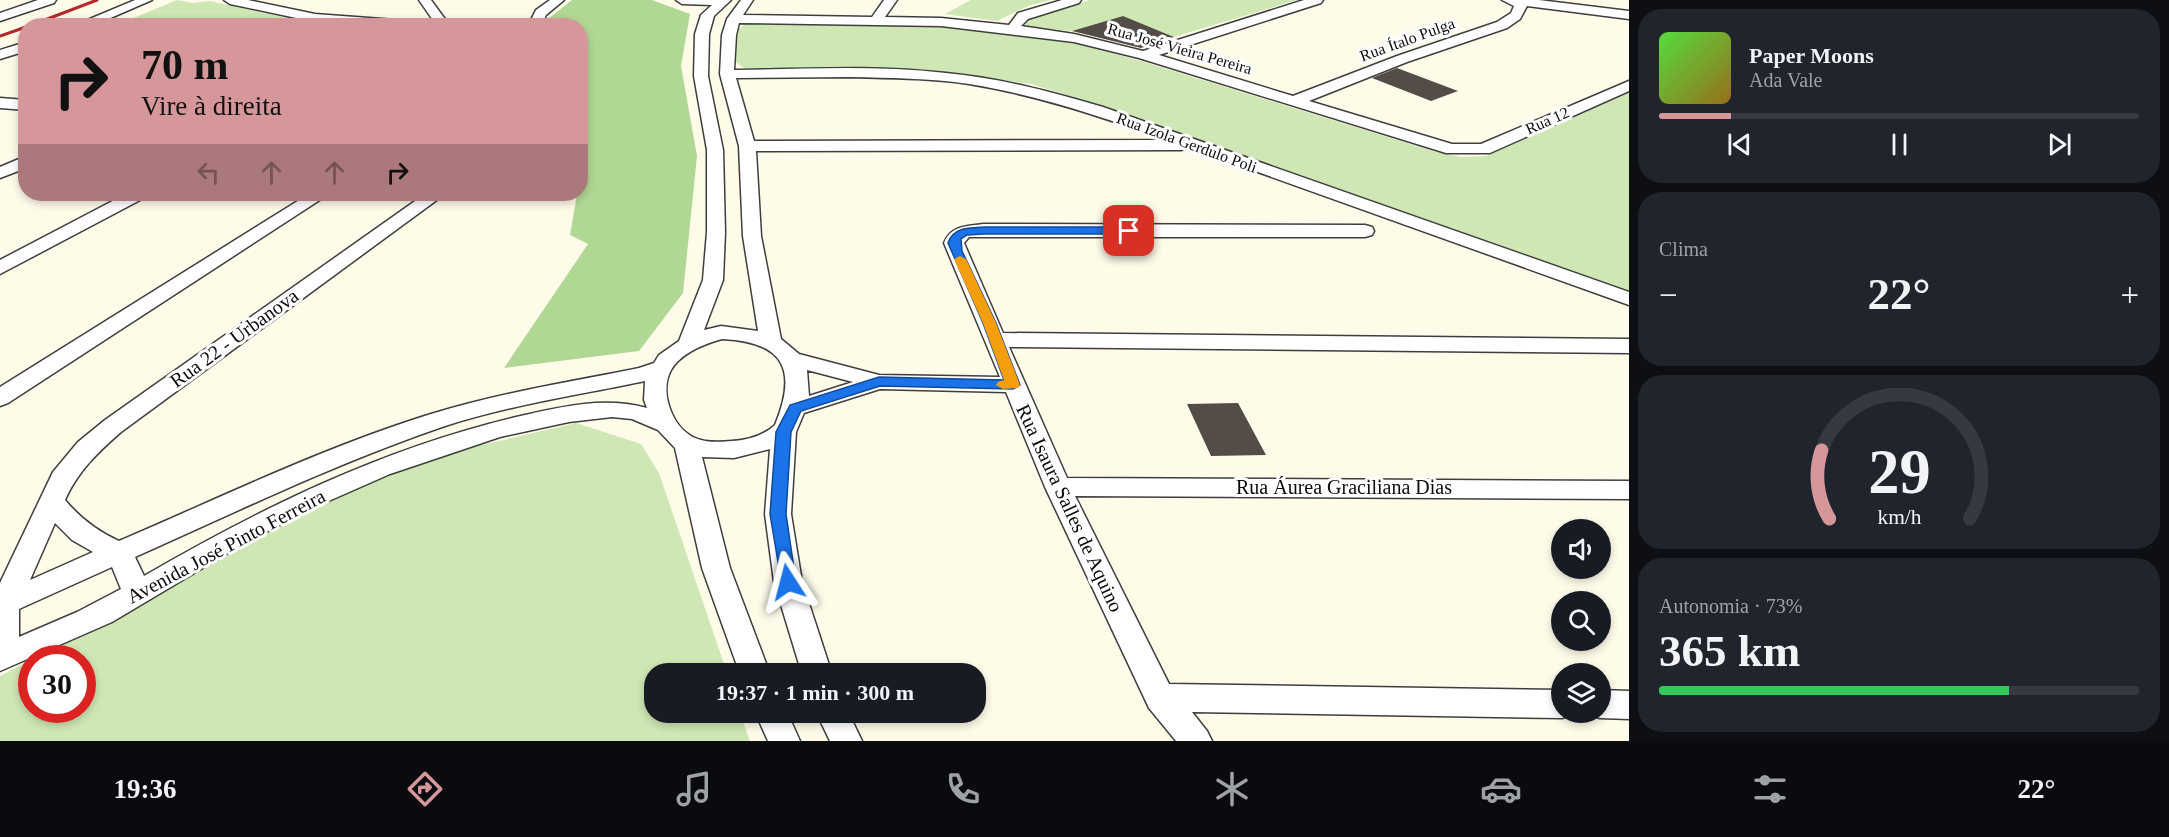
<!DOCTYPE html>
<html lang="pt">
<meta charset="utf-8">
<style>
:root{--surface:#171b24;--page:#20242c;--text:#f1f3f6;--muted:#9ea1a6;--line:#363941;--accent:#d6979b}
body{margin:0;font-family:"Times New Roman",serif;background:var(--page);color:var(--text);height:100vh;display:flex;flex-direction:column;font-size:22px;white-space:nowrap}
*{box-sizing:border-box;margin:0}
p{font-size:20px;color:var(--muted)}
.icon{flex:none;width:33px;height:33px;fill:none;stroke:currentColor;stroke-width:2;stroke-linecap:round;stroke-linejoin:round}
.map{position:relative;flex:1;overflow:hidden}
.drawer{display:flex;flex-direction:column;gap:9px;padding:9px;background:#0d0f14;width:540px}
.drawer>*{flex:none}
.banner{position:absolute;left:18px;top:18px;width:570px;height:183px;border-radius:24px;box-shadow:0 3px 9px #0003;background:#d6979b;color:#111;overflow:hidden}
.buttons{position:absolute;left:1551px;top:519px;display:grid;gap:12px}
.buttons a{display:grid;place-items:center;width:60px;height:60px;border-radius:50%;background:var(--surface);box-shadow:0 3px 9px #0003;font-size:30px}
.speed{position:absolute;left:18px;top:645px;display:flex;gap:12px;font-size:30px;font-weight:700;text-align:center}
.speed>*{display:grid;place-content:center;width:78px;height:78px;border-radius:50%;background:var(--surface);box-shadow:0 3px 9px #0003;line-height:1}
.speed .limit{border:9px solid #d22;background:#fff;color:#111}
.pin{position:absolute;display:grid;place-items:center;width:51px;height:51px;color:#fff;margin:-26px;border-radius:12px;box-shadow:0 3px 9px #0006}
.me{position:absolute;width:66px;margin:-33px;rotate:351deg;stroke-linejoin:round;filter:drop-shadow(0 0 4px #0008)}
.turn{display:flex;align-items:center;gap:21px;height:126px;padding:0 24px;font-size:27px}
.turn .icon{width:78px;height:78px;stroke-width:2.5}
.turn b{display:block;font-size:42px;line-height:51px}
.lanes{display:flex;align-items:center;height:57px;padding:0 24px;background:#0003;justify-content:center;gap:30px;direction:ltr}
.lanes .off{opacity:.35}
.big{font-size:45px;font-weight:700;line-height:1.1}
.drawer .card{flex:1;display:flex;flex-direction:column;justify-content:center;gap:9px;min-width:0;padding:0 21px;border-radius:24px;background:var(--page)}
.drawer .dial{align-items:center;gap:0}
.dial svg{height:156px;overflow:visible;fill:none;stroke:var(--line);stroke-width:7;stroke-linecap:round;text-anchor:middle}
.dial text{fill:var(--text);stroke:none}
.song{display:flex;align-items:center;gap:18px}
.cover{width:72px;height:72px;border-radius:9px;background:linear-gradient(135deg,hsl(110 70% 55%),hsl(40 70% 35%))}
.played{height:6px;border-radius:3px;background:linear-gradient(90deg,var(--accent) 15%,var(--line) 15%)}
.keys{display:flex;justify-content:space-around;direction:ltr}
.heat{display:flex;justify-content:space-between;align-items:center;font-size:33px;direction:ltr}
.charge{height:9px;border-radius:4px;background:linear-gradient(90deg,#34c759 73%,var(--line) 0)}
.trip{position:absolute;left:644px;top:663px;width:342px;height:60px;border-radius:24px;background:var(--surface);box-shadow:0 3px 9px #0003;font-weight:700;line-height:60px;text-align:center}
.dock{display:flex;height:96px;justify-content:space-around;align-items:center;background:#090b0e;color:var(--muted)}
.dock .icon{width:42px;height:42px}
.dock .current{color:var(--accent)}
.dock b{font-size:27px;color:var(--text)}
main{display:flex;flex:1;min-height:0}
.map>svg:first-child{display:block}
.green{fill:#cee7b4}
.forest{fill:#b1d794}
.building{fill:#534c47}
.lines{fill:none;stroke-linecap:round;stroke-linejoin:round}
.street-casing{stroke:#3e3e3e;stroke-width:3}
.street{fill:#fff;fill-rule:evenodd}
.rail{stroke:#b6272c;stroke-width:3}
.route{fill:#1a73e8;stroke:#114b97;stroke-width:1.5}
.slow{fill:#f59e0b}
.labels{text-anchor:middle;stroke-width:6;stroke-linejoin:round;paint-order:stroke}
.far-street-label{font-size:16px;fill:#0b0b0b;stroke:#fff}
.street-label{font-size:20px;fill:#0b0b0b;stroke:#fff}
</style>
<main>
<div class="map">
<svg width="1629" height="741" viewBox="0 0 1629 741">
<rect width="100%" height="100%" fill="#fefbe9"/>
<!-- green -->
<path class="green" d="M177 0 193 3 210 1 287 18 360 25 135 26 124 22Z
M971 0H1050L1028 6 997 21 945 14Z
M1090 0H1297L1174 37 1123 16 1072 31 1026 27 1025 18Z
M758 22 911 23 996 31 1083 45 1141 61 1433 151 1460 157 1486 156 1629 93V292L1107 107 1031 84 922 69H745L736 62 737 31 745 24Z
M576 423 641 444 659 473 727 673 654 674V712L740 713 750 741H0V676L32 659V710H82V658H32L363 479 426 458Z"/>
<!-- forest -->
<path class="forest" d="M572 0H652L690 14 681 66 697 156 683 293 639 351 504 368 588 244 570 235 577 194H580V26L551 25 548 19Z"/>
<!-- building -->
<path class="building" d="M1123 16 1174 37 1141 48 1072 31Z
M1397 68 1458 91 1431 101 1372 78Z
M1238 403 1266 455 1211 456 1187 404Z"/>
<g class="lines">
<!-- street casing -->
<g class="street-casing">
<path id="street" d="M38 0H56L54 3 0 21V13Z
M135 0H152L92 26H73Z
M224 0H248L315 14 423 22 429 26H363L315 22 230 4Z
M419 0H431L450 26H437Z
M550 0H564L546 15 541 26H528L536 10Z
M676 0H731L714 16 709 34 708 76 723 150 725 232 723 280 704 330 721 326 758 331 743 236 739 146 720 74 722 35 727 19 741 0H753L743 15 872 17 884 0H897L885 17 941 18 1009 25 1018 13 1062 0H1081L1079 3 1028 19 1021 26 1074 34 1143 51 1304 0H1323L1321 3 1159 55 1293 96 1397 56 1497 22 1511 13 1514 6 1502 0H1539L1629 11V19L1527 6 1520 19 1507 28 1407 62 1309 101 1452 144H1481L1629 81V91L1490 153H1446L1139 58 1074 42 941 26 739 23 736 35 734 70C805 69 876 65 946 73 1000 78 1052 92 1103 107L1629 292V305L1188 147 1181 150 756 151 761 236 781 339 799 354 879 375 1000 377 944 243C951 225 968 226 984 224L1365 225 1372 227 1374 231 1372 235 1365 237H969L964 243 1003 333 1629 339V353L1009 347 1067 478 1629 481V499L1075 496 1169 684 1562 690V712L1573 714 1562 718 1192 712 1207 731 1212 741H1176L1149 708 1045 487 1006 392 880 389 804 413 796 432 791 514 802 582 832 674H802L774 582 765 514 770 449 734 458 702 457 730 568 770 674H740L702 568 675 448 658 430 632 419 612 417 569 422 500 437 390 474 315 507 243 544 112 622 0 671V583L53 472 78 442 105 420 425 194H445L121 432C98 452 78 471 65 500 80 518 97 531 119 541 222 497 324 447 431 414 499 393 570 382 639 368L654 363 659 355 679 341 703 280 707 232V150L694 76 695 34 701 15 712 5 682 4ZM850 77C890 78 929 78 969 84 1037 95 1102 117 1167 140L754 141 736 78ZM722 339C784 342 798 369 775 425 763 436 747 440 732 441 721 442 706 443 695 438 672 428 659 392 671 370 681 353 704 344 722 339ZM807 370 853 382 809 396ZM645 381 644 400 647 408C603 396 560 407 516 417 382 449 263 507 144 576L135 557C238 511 339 462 445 426 510 405 578 395 645 381ZM55 523 72 540 93 552 30 580ZM112 567 121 589 77 612 19 637V609Z
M26 42V51L0 59V50Z
M0 98 26 100V110L0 108Z
M26 156V168L0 178V167Z
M126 194H147L144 198 0 274V260Z
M309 194H329L8 403 0 406V387Z
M1600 690 1629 691V719L1600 718 1589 714 1600 712Z
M755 712H787L800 741H768Z
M816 712H848L862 741H830Z"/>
</g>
<!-- street -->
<use href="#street" class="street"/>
<!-- rail -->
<path class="rail" d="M29 26 97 0
M0 36 26 27"/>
</g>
<!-- route -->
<path class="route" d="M984 227H1129L1135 231 1129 234H984L967 235 961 239 962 251 996 323 1020 385 1013 389 880 386 801 411 791 432 786 514 796 582 794 586 788 588 782 586 770 514 776 432 790 405 879 377 1004 380 983 323 948 243C953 227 970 228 984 227Z"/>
<!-- slow -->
<path class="slow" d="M960 256 966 259 996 323 1020 385 1018 388 1003 389 996 385 998 382 1004 380 983 323 954 259Z"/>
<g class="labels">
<!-- far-street labels -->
<g class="far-street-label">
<text transform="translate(1407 39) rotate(-20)" y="6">Rua Ítalo Pulga</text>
<text transform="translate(1180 48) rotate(16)" y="6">Rua José Vieira Pereira</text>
<text transform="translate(1547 120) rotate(-24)" y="6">Rua 12</text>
<text transform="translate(1187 142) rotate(20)" y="6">Rua Izola Gerdulo Poli</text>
</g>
<!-- street labels -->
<g class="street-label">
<text transform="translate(234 338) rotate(-36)" y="7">Rua 22 - Urbanova</text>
<text x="1344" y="494">Rua Áurea Graciliana Dias</text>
<text transform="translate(1070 508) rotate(65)" y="7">Rua Isaura Salles de Aquino</text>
<text transform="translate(226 546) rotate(-28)" y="7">Avenida José Pinto Ferreira</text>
</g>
</g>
</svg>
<div class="buttons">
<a><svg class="icon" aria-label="sound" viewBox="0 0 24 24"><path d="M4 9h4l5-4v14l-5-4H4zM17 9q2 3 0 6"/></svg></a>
<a><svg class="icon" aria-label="search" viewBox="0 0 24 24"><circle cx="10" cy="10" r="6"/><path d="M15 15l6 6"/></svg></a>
<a><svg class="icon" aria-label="layers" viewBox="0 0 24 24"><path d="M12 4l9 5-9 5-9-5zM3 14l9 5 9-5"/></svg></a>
</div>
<div class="speed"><div class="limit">30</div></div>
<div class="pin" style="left:1129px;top:231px;background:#d93025"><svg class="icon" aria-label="arrive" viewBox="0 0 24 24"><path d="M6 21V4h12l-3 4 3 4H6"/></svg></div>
<svg class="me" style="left:788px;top:582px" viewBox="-20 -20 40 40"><path d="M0-17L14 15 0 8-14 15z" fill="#1a73e8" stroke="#fff" stroke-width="4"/></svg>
<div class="trip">19:37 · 1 min · 300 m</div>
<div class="banner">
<div class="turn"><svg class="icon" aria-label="right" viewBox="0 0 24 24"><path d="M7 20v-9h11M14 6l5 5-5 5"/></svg><div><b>70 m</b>Vire à direita</div></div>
<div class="lanes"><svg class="icon off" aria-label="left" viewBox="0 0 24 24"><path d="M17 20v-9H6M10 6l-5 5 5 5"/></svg><svg class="icon off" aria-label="ahead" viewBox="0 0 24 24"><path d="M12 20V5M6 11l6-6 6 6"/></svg><svg class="icon off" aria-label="ahead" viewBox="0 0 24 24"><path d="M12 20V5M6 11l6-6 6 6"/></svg><svg class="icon" aria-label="right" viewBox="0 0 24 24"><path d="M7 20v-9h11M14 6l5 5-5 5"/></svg></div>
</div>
</div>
<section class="drawer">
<div class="card">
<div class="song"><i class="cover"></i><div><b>Paper Moons</b><p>Ada Vale</p></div></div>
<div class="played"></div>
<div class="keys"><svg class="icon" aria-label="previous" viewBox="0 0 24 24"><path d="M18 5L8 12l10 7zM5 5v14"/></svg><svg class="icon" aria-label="pause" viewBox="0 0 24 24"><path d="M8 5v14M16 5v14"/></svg><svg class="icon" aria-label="next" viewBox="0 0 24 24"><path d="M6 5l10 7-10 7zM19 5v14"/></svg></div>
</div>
<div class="card"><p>Clima</p>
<div class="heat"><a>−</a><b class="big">22°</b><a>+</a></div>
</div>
<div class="card dial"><svg viewBox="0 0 100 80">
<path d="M14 69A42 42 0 1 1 86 69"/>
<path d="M14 69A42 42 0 0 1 10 34" stroke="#d6979b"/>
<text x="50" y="56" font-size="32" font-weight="700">29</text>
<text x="50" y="72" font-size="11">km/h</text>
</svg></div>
<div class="card"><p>Autonomia · 73%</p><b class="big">365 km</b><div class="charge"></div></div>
</section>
</main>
<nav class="dock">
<b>19:36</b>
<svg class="icon current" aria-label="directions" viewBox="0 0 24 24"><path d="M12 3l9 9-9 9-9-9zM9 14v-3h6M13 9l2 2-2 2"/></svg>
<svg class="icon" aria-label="music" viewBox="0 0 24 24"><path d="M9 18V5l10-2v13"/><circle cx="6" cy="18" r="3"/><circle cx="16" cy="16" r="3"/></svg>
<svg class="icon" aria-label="phone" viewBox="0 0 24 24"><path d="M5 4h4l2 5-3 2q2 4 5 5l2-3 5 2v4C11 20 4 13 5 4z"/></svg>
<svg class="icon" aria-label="climate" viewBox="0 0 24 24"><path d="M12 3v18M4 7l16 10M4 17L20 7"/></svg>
<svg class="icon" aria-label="car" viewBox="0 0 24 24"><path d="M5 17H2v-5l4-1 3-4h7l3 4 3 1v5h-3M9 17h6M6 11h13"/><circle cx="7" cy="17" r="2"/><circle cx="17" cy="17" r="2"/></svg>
<svg class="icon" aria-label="filters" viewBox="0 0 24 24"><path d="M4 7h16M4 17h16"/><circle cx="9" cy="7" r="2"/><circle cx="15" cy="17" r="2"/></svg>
<b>22°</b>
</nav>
